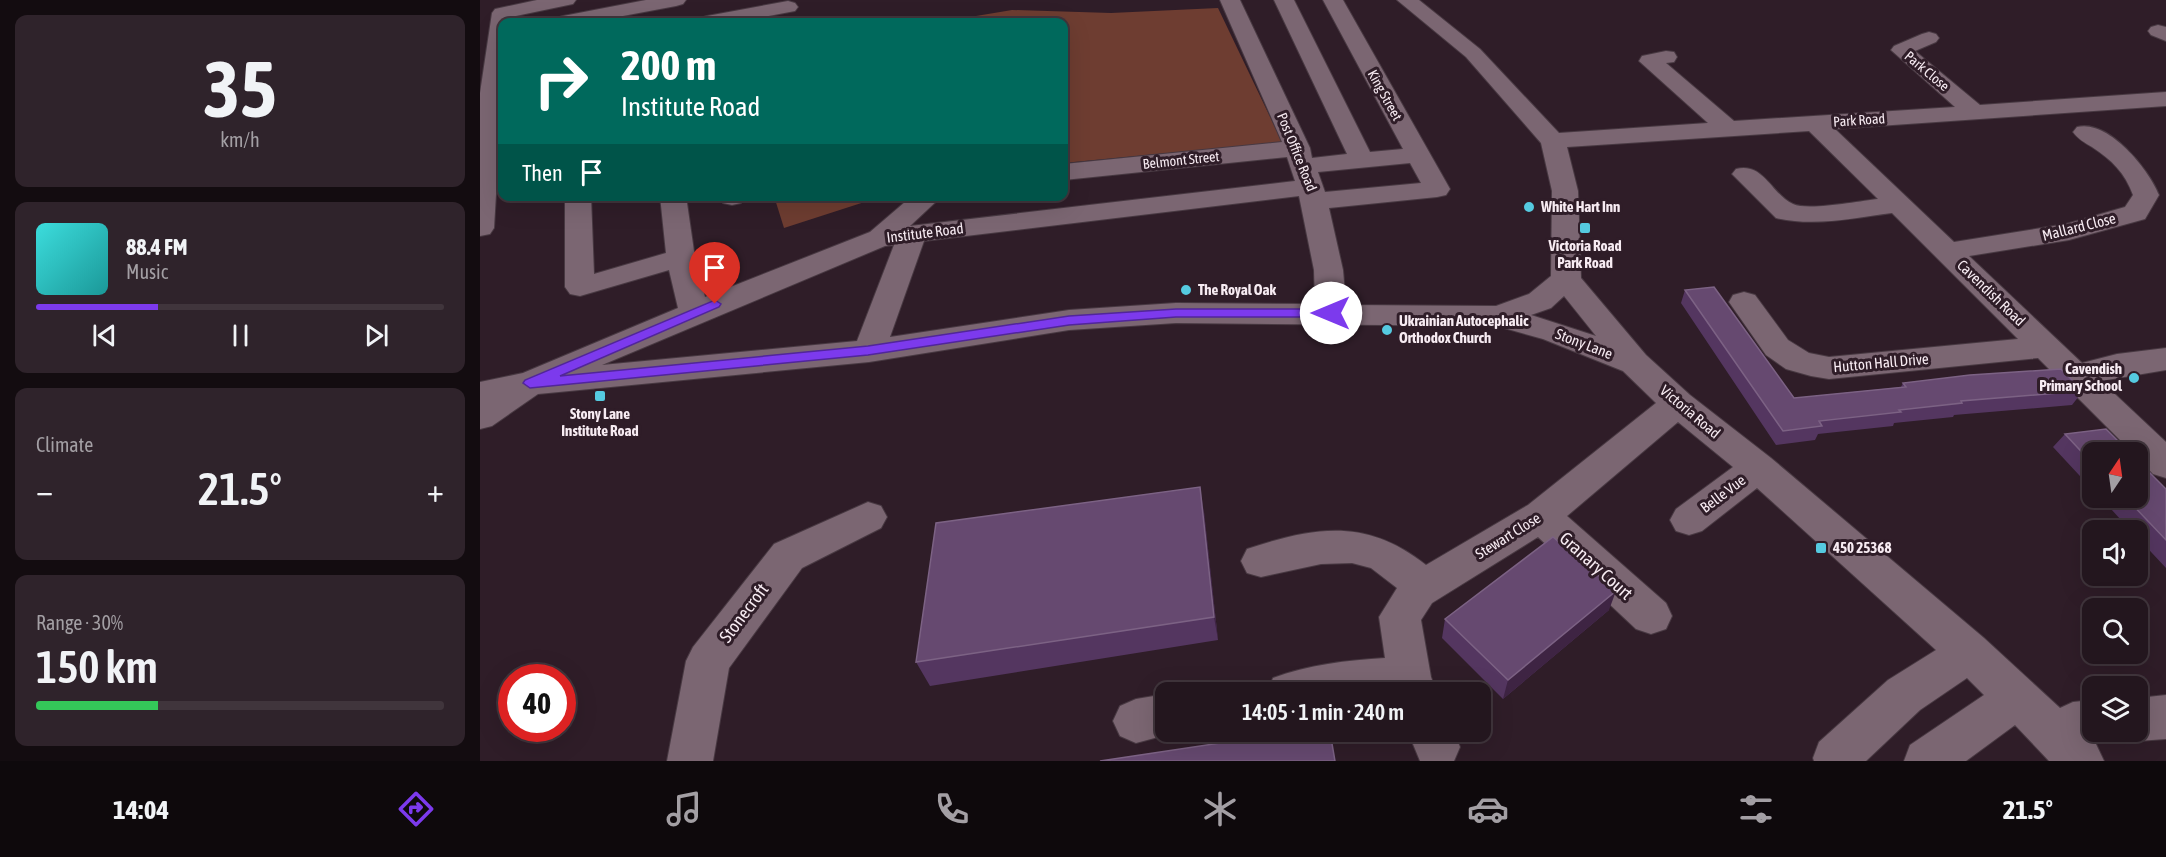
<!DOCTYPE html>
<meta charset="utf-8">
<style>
:root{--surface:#23161e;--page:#2f232b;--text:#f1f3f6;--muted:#a39fa4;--line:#40353c;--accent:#7c3aed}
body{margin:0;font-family:"Asap Condensed",sans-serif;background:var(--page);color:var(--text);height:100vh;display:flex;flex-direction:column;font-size:22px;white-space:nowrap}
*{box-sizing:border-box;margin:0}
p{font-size:20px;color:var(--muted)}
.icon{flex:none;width:33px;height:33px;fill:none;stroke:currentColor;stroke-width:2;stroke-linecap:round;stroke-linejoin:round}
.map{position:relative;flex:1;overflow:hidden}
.panel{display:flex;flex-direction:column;gap:15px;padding:15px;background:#130c10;width:480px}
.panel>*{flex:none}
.banner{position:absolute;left:18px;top:18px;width:570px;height:183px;border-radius:12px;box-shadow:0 6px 24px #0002,0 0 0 2px var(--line);background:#00695c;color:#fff;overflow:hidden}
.needle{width:39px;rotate:13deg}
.controls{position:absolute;left:1602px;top:442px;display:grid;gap:12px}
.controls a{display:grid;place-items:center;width:66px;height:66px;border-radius:12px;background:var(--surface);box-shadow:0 6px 24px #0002,0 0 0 2px var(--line);font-size:30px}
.speed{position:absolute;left:18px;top:664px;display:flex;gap:12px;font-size:30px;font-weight:700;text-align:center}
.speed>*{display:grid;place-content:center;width:78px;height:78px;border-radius:50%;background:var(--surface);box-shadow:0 6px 24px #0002,0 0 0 2px var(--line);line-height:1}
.speed .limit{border:9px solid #d22;background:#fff;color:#111}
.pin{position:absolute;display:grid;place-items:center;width:51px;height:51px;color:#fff;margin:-62px -26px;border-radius:50% 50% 50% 0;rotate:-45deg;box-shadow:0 0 6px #0007}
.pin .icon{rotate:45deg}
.me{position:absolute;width:66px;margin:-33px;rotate:270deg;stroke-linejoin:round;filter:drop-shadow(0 0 4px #0008)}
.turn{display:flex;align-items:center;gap:21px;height:126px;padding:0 24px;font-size:27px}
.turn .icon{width:78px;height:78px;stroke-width:2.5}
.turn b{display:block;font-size:42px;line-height:51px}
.then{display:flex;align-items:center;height:57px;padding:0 24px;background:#0003;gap:12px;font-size:22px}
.big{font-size:45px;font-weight:600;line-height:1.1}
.panel .card{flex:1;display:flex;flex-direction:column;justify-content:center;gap:9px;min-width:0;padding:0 21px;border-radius:12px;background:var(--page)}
.panel .dial{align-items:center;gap:0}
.dial b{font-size:78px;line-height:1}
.song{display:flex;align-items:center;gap:18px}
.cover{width:72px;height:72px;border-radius:9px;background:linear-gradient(135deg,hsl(180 70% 55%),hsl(180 70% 35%))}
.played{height:6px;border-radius:3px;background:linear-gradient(90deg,var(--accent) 30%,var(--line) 30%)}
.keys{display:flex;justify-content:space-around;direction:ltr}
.heat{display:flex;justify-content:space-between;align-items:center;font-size:33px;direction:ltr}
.charge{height:9px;border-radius:4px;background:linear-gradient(90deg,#34c759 30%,var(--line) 0)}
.trip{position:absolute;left:675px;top:682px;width:336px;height:60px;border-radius:12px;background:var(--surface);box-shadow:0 6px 24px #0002,0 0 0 2px var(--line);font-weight:600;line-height:60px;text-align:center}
.dock{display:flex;height:96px;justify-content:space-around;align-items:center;background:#0e090c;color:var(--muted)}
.dock .icon{width:42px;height:42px}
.dock .current{color:var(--accent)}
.dock b{font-size:27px;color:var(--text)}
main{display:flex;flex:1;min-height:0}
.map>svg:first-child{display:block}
.green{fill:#6e3d31}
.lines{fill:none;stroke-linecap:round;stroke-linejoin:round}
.minor-casing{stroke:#483942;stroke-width:2}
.minor{fill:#7b6672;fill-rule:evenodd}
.wall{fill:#543660}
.shaded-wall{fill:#3e2443}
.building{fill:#664970;stroke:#7c6284;stroke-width:1.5}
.route{fill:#7c3aed;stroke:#51269a;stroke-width:1.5}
.poi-dot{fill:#55cae0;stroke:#2f1d28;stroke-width:2}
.labels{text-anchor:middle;stroke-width:6;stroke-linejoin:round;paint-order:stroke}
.far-street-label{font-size:14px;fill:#f7ebf2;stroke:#2f1d28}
.poi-label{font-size:15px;font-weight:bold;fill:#f7ebf2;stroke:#2f1d28;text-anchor:start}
.street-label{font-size:15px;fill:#f7ebf2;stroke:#2f1d28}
.near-street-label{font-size:18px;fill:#f7ebf2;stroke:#2f1d28}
</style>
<main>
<section class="panel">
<div class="card dial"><b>35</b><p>km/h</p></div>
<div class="card">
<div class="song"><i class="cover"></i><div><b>88.4 FM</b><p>Music</p></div></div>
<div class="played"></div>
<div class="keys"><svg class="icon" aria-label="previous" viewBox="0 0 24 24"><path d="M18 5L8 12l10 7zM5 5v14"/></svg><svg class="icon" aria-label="pause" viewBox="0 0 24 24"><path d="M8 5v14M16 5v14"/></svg><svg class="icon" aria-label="next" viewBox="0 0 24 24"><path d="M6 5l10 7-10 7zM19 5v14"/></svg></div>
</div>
<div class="card"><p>Climate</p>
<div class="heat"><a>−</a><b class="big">21.5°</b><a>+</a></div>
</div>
<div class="card"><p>Range · 30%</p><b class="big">150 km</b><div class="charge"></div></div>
</section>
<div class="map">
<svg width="1686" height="761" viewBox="0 0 1686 761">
<rect width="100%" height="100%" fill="#2f1d28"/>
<!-- green -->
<path class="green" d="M738 8 802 142 584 163V22H460L532 10 631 13Z
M294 196H400V197L304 228Z"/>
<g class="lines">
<!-- minor casing -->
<g class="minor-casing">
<path id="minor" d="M57 0H96L93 4 31 17V22H22V93L14 228 10 234 0 236V93L12 13 15 9Z
M166 0H206L203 4 196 6 111 22H73L76 18 83 16Z
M740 0H760L830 148 832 158 867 154 794 0H814L890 152 923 149 843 0H863L970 189 966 195 957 197 849 208 863 270 866 305 1016 306 1049 294 1071 276 1072 191 1061 143 986 57 917 0H939L1000 49 1079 133 1228 123 1159 61 1162 56 1186 51 1194 52 1197 57 1194 62 1186 63 1254 121 1475 107 1411 50 1414 46 1442 34 1449 32 1456 34 1459 38 1456 42 1435 51 1500 105 1686 92V106L1355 129 1474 242 1586 224 1645 207 1653 195C1645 173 1632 160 1612 147 1605 143 1598 139 1593 132L1597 127C1628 119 1669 169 1679 195L1665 219 1589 240 1489 256 1602 363 1637 354 1686 348V370L1621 381 1686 442V478L1673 474 1658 458V453H1653L1558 358 1349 379 1331 376 1306 369 1286 355 1249 302 1253 295 1264 292 1275 295 1308 340 1329 353 1349 357 1538 339 1412 213C1374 218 1334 227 1296 218L1252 174 1256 169C1284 162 1291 194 1313 204 1328 211 1379 201 1398 199L1329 131 1087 147 1098 191 1101 278 1166 355 1210 395 1291 458 1504 638 1580 708 1593 702 1612 700V732H1630L1628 737 1615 742 1624 761H1569L1535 725 1486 761H1424L1430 745 1504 695 1487 678 1440 710 1386 761H1334L1333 758 1339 742 1408 680 1456 650 1277 488 1222 531 1209 535 1196 531 1190 520 1196 509 1253 467 1198 422 1087 516 1186 603 1192 616 1186 629 1171 634 1156 629 1058 537 952 603 941 620 951 677 957 693H787L793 678C827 665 868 660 905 658L899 617 917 588 891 568 872 563 841 564 781 577 767 573 761 561 767 549C836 526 887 518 946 565L1048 505 1176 403 1143 371 1063 339 1017 326 696 323 589 330 389 362 58 394 12 426 0 429V382L43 373 198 308 189 270 100 296 90 294 85 287V196H111L114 274 186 253 180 196H206L215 258 225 297 390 232 432 196H462L430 226 815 181 807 157 584 180V164L802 142ZM930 163 941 183 845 192 838 172ZM819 196 834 270 835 304 696 303 589 310 410 337 444 241ZM414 245 377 341 122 365 405 246ZM1084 296 1116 336 1051 315 1071 308Z
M308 1 315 3 318 7 315 11 256 22H217L220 18 227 16Z
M1678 25 1686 27V41L1671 35 1668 31 1671 27Z
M265 196 261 203 252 205 243 203 239 197Z
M388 502 401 506 407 517 401 528 322 568 249 668 233 761H187L206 661 213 647 294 544Z
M686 694V732H697L656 743 640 736 633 721 640 706 656 699Z
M1686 695V739L1658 741 1642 734 1641 732H1658V698Z
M928 732H974L980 747 974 761H940Z"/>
</g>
<!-- minor -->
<use href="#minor" class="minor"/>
</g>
<!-- wall -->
<path class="wall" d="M1205 290 1314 398 1421 387 1423 383 1603 391 1592 405 1474 415 1473 417 1414 423 1413 426 1338 434 1335 440 1296 445 1201 303Z
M1585 434 1612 453V489L1573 447Z
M1686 489V568L1658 538V531H1651L1621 498H1658Z
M724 512 738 640 450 686 436 662Z
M1129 610 1023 699 962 638 965 619Z"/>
<!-- shaded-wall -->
<path class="shaded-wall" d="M720 487 724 512 738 640 734 617Z
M1136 591 1129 610 1023 699 1028 680Z"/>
<!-- building -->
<path class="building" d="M1234 287 1314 398 1426 387 1423 383 1490 375 1581 369 1603 391 1481 401 1482 403 1419 410 1421 412 1339 421 1342 426 1303 431 1205 290Z
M1626 429 1650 453H1612V463L1585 434Z
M1658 461 1686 489V540L1646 498H1658Z
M720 487 734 617 436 662 456 523Z
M1073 537 1136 591 1028 680 965 619Z
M814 732H850L855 761H620Z"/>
<!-- route -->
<path class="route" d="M235 300 241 304 239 307 80 376 388 346 589 316 696 309H851L858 313 851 317H696L589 325 388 355 50 388 43 383 45 380Z"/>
<!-- markers -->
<g class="poi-dot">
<circle cx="1049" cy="207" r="6"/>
<rect x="1099" y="222" width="12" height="12" rx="3"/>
<circle cx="706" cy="290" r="6"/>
<circle cx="907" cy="330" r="6"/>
<circle cx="1654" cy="378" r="6"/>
<rect x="114" y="390" width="12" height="12" rx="3"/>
<rect x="1335" y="542" width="12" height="12" rx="3"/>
</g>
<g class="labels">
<!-- far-street labels -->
<g class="far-street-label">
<text transform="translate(1447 71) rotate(40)" y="5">Park Close</text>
<text transform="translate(905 95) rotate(61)" y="5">King Street</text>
<text transform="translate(1379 120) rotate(-4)" y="5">Park Road</text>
<text transform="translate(817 152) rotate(68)" y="5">Post Office Road</text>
<text transform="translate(701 160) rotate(-6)" y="5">Belmont Street</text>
</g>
<!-- poi labels -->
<g class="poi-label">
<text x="1061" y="212">White Hart Inn</text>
<text x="1105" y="251" text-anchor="middle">Victoria Road<tspan x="1105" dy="17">Park Road</tspan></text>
<text x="718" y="295">The Royal Oak</text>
<text x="919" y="326">Ukrainian Autocephalic<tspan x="919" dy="17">Orthodox Church</tspan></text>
<text x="1642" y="374" text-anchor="end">Cavendish<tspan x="1642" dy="17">Primary School</tspan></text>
<text x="120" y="419" text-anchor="middle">Stony Lane<tspan x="120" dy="17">Institute Road</tspan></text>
<text x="1353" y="553">450 25368</text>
</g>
<!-- street labels -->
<g class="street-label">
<text transform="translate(1599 227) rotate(-14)" y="5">Mallard Close</text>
<text transform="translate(445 233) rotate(-7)" y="5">Institute Road</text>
<text transform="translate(1511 293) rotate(44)" y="5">Cavendish Road</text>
<text transform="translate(1104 344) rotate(21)" y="5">Stony Lane</text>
<text transform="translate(1401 363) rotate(-5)" y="5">Hutton Hall Drive</text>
<text transform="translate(1210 412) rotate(40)" y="5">Victoria Road</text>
<text transform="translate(1243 494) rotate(-37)" y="5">Belle Vue</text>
<text transform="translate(1028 536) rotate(-32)" y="5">Stewart Close</text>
</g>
<!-- near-street labels -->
<g class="near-street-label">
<text transform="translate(1116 566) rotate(42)" y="6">Granary Court</text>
<text transform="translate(264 613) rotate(-53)" y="6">Stonecroft</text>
</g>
</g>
</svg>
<div class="controls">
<a><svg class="needle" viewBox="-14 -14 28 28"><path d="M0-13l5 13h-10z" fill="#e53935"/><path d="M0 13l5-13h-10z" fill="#a39fa4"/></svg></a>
<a><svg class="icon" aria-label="sound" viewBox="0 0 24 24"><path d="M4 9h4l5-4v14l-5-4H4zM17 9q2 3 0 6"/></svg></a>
<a><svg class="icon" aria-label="search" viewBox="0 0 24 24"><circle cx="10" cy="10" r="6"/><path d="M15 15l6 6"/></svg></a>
<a><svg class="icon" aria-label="layers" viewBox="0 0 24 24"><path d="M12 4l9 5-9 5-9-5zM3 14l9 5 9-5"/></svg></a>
</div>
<div class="speed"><div class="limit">40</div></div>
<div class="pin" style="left:235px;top:304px;background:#d93025"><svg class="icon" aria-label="arrive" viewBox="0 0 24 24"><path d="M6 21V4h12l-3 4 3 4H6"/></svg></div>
<svg class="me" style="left:851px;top:313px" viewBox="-20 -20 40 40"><circle r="19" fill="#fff"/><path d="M0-13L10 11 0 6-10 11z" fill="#7c3aed"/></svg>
<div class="trip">14:05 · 1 min · 240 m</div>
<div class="banner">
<div class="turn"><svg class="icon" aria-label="right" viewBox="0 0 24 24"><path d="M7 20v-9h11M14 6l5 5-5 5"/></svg><div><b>200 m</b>Institute Road</div></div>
<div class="then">Then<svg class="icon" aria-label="arrive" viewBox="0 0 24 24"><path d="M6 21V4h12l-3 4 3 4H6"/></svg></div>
</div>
</div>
</main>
<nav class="dock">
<b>14:04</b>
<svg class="icon current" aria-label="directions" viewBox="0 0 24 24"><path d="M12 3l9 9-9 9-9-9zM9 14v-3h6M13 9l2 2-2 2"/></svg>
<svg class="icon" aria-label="music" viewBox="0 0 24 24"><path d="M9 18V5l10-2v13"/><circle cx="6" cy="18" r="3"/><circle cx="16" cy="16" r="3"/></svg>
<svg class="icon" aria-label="phone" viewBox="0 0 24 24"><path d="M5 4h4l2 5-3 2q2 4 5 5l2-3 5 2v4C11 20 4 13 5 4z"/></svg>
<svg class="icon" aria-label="climate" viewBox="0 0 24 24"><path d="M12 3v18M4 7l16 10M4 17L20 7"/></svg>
<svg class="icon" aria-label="car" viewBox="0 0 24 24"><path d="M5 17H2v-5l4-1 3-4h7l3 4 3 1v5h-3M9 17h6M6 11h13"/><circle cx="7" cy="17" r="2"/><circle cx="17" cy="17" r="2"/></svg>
<svg class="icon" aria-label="filters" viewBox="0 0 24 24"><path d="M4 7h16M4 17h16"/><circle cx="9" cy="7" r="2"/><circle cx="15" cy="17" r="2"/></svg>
<b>21.5°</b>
</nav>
